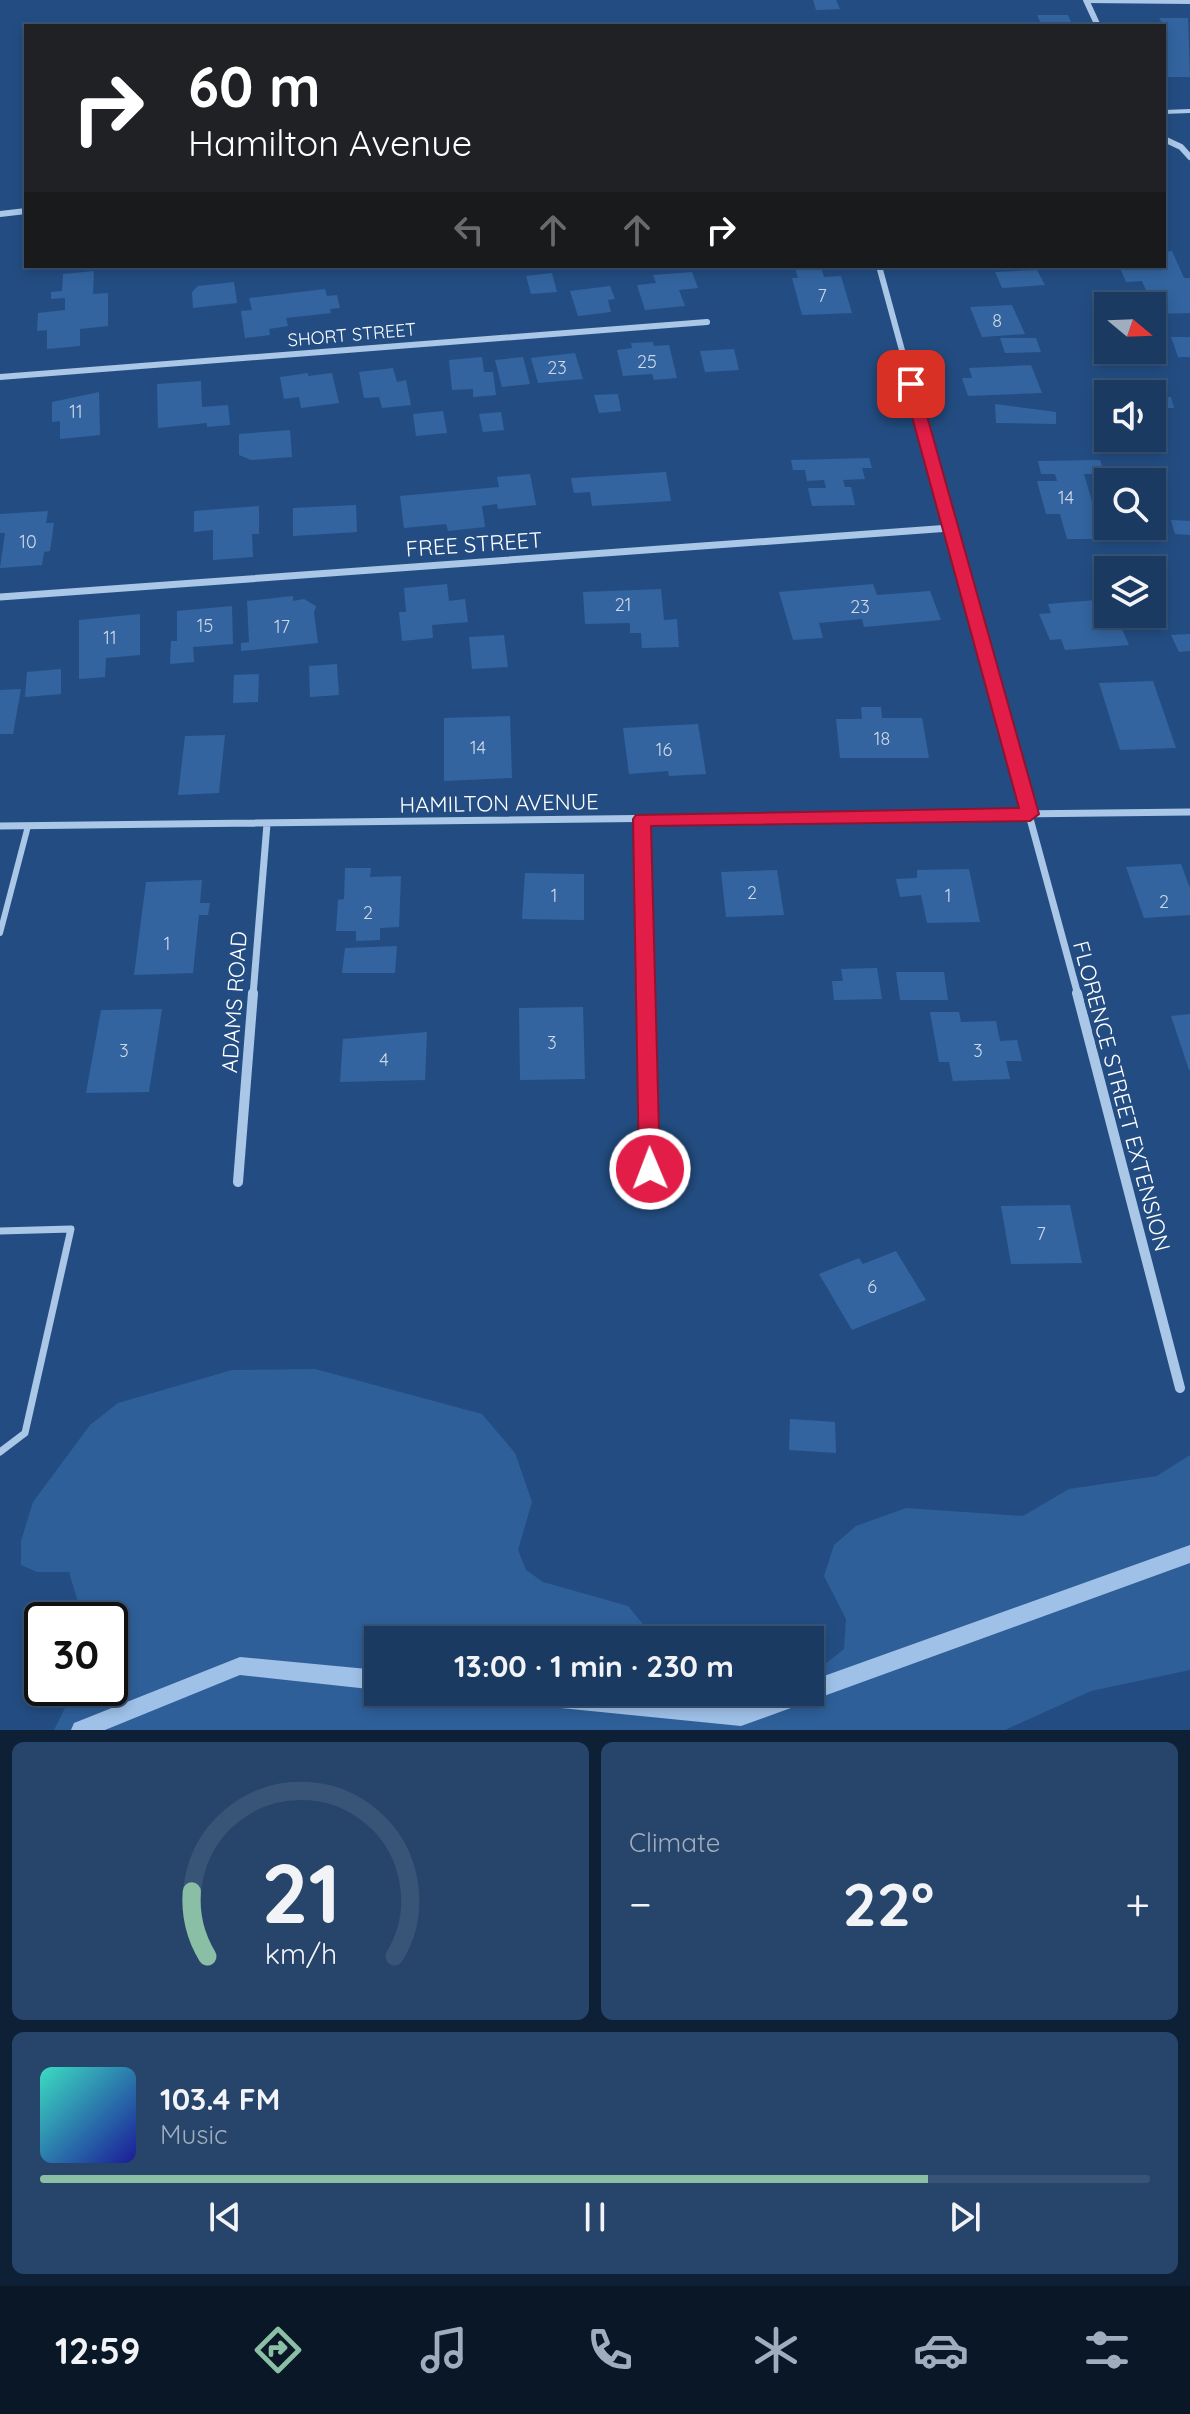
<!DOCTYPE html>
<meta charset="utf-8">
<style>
:root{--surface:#1a3a62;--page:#27456b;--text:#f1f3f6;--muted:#9fadbe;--line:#385477;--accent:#8abfa5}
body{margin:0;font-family:Quicksand,sans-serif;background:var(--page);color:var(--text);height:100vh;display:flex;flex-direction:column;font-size:30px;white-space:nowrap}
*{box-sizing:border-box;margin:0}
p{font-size:26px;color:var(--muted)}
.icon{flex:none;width:44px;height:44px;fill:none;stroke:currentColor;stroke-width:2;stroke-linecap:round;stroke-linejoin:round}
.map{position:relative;height:1730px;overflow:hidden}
.details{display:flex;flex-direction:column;gap:12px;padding:12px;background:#0e2036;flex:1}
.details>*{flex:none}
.hud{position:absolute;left:24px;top:24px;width:1142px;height:244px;border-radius:0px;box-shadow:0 4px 12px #0003,0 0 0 2px var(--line);background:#202124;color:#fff;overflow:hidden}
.needle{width:52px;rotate:109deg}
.fabs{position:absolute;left:1094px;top:292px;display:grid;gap:16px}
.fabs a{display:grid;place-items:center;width:72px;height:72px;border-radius:0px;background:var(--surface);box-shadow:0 4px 12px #0003,0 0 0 2px var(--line);font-size:40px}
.speed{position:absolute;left:24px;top:1602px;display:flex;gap:16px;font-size:40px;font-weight:700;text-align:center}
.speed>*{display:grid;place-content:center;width:104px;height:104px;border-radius:50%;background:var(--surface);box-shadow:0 4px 12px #0003,0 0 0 2px var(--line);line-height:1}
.speed .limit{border:4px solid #111;border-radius:12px;background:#fff;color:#111}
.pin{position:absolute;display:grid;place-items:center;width:68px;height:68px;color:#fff;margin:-34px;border-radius:16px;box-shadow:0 4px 12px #0006}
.me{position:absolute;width:88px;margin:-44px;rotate:359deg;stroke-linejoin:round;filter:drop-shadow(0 0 6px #0008)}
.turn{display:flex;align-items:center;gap:28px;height:168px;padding:0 32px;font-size:36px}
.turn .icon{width:104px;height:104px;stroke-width:2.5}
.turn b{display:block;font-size:56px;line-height:68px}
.lanes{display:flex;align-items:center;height:76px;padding:0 32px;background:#0003;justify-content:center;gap:40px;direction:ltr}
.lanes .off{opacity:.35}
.big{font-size:60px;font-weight:700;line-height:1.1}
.details .card{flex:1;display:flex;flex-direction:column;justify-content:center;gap:12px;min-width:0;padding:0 28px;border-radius:12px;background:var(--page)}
.details .dial{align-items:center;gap:0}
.dial svg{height:208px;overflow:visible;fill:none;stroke:var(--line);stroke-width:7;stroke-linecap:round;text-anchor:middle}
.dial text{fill:var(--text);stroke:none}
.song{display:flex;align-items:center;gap:24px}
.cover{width:96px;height:96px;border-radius:12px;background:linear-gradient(135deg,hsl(170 70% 55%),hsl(240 70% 35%))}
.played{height:8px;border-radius:4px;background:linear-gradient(90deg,var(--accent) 80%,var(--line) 80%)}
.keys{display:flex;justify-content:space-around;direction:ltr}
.heat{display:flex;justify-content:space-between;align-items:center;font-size:44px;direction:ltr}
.details .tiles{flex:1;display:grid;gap:12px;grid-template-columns:1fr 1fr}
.card:last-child{grid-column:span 2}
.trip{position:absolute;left:364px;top:1626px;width:460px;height:80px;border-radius:0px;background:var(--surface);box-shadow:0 4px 12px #0003,0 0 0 2px var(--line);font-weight:700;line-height:80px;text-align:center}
.tab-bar{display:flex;height:128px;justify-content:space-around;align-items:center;background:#0a1727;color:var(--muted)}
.tab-bar .icon{width:56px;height:56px}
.tab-bar .current{color:var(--accent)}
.tab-bar b{font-size:36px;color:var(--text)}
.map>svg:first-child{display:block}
.green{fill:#2e5f99}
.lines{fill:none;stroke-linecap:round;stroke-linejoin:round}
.stream{fill:#9fc1e8;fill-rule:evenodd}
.building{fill:#33649f}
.service-far2{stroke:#abc7e7;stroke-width:4}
.service-far1{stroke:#abc7e7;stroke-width:6}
.service{stroke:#abc7e7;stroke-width:7}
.minor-far2{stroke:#abc7e7;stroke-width:6}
.minor-far1{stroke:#abc7e7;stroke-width:7}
.minor{stroke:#abc7e7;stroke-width:10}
.route{fill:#e11d48;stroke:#92132f;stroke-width:2}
.labels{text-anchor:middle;stroke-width:8;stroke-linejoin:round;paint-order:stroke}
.number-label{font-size:18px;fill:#ccd8e7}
.far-street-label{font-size:18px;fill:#fff;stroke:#234d82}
.street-label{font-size:22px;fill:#fff;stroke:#234d82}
</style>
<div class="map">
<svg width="1190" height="1730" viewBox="0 0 1190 1730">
<rect width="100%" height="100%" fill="#234d82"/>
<!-- green -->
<path class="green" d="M315 1369 482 1414 515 1453 532 1502 518 1550 526 1570 543 1582 628 1606 656 1640H378V1692H810V1676L844 1649 846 1619 824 1576 834 1545 856 1526 906 1508 1023 1516 1069 1489 1157 1476 1190 1455V1670L1091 1691 1005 1730H54L66 1706 68 1688H110V1620H75L77 1599 69 1572H37L21 1565V1541L33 1502 90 1425 118 1403 232 1370Z"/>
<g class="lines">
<!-- stream -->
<path class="stream" d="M1190 1545V1563L741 1726 501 1702 494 1699 491 1692H597L741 1706 781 1692H810V1681Z
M240 1657 378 1670V1690L240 1675 105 1730H71L74 1723Z"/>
</g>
<!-- building -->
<path class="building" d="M813 0H836L840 9 816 10Z
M1037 15H1068L1073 26H1042Z
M1159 18H1188L1190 77H1164V26Z
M1172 251 1184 278H1190V313L1156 314 1142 281 1126 282 1119 266H1164V252Z
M821 266 824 277 841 276 852 313 802 315 792 278H798L795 268Z
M1037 270 1045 285 1002 288 995 272Z
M94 271 93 294 108 293V326L80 329V346L47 349V330L37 331 38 313 65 310V298L51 299V292L62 291 63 274Z
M692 272 698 288 679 290 685 306 645 310 637 285 656 283 653 275Z
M552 273 557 292 531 294 526 276Z
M234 282 237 303 193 308 192 292 198 286Z
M610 286 615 299 608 300 611 312 578 316 570 291Z
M325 289 327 296 337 295 340 308 330 309 331 313 286 318 288 326 269 329 270 335 245 338 241 311 252 310 249 298Z
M1012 305 1025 334 982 337 970 307Z
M1171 337H1190V357H1178Z
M1000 338H1036L1041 352 1005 353Z
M653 342 654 346 669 345 677 378 654 380 652 374 623 376 617 350 632 348 631 343Z
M734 349 739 370 705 372 700 351Z
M575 353 583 379 538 383 531 358Z
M482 357 484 372H493L496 395 473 397V389L452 390 449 360Z
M523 357 530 384 502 387 495 360Z
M1031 365 1042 393 968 396 962 378H972L969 368Z
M393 368 397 382 406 380 411 405 382 408 379 397 364 398 359 372Z
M308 373V376L332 373 339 403 301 408 299 397 284 399 280 377Z
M201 381 202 407 228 405 230 425 207 427V423L158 428 157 384Z
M99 392 100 435 60 439V421L52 422V402Z
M618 394 621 411 599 413 594 395Z
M1152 397H1171L1174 408H1152Z
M995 404 1056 412V424L996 423Z
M443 411 447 433 416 436 413 414Z
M501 412 504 430 483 432 479 414Z
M290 430 292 457 251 460 239 455V434Z
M869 458 872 468H862L865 479 843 480 845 487H851L855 505 812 506 808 488H826L824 480 807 481 805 470H793L791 460Z
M1100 460 1105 474H1084L1103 539H1067L1060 514H1046L1037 481H1057L1055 474H1041L1038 461Z
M666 472 671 501 592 506 590 492 574 493 571 478Z
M530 474 536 505 498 509 497 504 482 506 485 527 448 531 446 524 404 528 400 496 499 487 497 477Z
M356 505 357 532 293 536V508Z
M259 506V534H252L253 557 213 560V530L194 532V511Z
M48 511 46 523H54L50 551 44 552 42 565 0 568 5 533H0V514Z
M1171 520 1190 521V535L1175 534Z
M447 584 449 601 465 599 468 622 432 625 433 638 402 641 399 612H406L404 588Z
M873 584 877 595 930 591 941 620 864 627 862 619 819 623 823 638 793 640 779 592Z
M661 589 664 620 677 619 679 647 642 648 641 633H630V623L585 624 583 592Z
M293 596V601L304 599 316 606 314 613 318 643 241 651V643L249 642 247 601Z
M1108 599V614H1128L1131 621 1119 622 1129 645 1065 650 1061 639 1050 640 1039 614 1051 613 1048 604Z
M232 606 233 644 193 647 194 662 170 664 171 641H177V611Z
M140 614V655L106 658 105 677 79 679V620Z
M1190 634V651L1179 652 1171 635Z
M504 635 508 667 472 669 469 637Z
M337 664 339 695 310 697 309 666Z
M61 669V694L25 697 27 672Z
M259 674 258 702 233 703 234 675Z
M1153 681 1176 748 1120 750 1099 683Z
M21 689 13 734H0V690Z
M861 707H881L882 718H922L929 758H840L836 719H862Z
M510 716 512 778 444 781V718Z
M698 724 706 774 669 776 668 771 629 774 623 728Z
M225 735 219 793 178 795 185 736Z
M1181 864 1190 888V915L1144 918 1126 867Z
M345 868H371L370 877 401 876 399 927 380 928V940L356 941V931H336L338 900 344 899Z
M969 869 980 922 927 923 921 895 900 897 896 879 917 878V870Z
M777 870 784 915 726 917 721 872Z
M525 873 584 874V920L522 919Z
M202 880 200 903H210L208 915H199L193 973 134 975 146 882Z
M397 946 395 973H342L345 948Z
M877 968 882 999 834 1000 832 981H843L841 969Z
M896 972H944L948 1000H900Z
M583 1007 585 1079 520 1080 519 1008Z
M162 1009 149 1092 86 1093 101 1010Z
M930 1012H959L961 1022 996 1021 1000 1041 1017 1040 1022 1061H1006L1010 1079 953 1081 949 1062H939Z
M1190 1014V1070H1189L1171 1016Z
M427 1032 425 1080 340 1082 343 1039Z
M1070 1205 1082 1263 1011 1264 1001 1206Z
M896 1251 926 1300 852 1330 819 1274 859 1258 863 1264Z
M790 1419 835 1422 836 1453 789 1450Z"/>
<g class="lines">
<!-- service-far2 -->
<path class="service-far2" d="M1086 1 1190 2
M1164 112 1190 111"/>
<!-- service-far1 -->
<path class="service-far1" d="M0 933 28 826"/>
<!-- service -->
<path class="service" d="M0 1231 71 1229 25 1433 0 1452"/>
<!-- minor-far2 -->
<path class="minor-far2" d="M1086 0 1098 26
M1164 139 1181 147 1190 157
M0 214 26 211
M879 266 924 431
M0 377 707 322"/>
<!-- minor-far1 -->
<path class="minor-far1" d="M924 429 1078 995
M0 597 950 528
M642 819 646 995
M0 826 1190 812
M253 995 267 824"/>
<!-- minor -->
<path class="minor" d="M646 993 650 1169
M1077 993 1180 1388
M238 1182 253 993"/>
</g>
<!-- route -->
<path class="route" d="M911 379 918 384 1039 814 1030 821 651 826 660 1169 657 1175 650 1178 643 1175 639 1169 633 819 636 815 1019 808 903 384Z"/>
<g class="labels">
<!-- number labels -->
<g class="number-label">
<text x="822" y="302">7</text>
<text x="997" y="327">8</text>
<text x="647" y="368">25</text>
<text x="557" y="374">23</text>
<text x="76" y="418">11</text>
<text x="1066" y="504">14</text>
<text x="28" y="548">10</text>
<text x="623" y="611">21</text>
<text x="860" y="613">23</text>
<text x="205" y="632">15</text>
<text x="282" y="633">17</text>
<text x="110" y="644">11</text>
<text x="882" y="745">18</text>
<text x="478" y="754">14</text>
<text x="664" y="756">16</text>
<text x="752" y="899">2</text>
<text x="554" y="902">1</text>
<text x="948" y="902">1</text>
<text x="1164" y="908">2</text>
<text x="368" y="919">2</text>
<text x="167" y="950">1</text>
<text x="552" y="1049">3</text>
<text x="124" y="1057">3</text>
<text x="978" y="1057">3</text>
<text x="384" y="1066">4</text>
<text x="1041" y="1240">7</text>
<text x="872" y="1293">6</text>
</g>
<!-- far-street labels -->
<g class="far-street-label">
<text transform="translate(352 335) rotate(-5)" y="6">SHORT STREET</text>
</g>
<!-- street labels -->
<g class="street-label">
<text transform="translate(474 544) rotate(-4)" y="8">FREE STREET</text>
<text transform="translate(499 803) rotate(-1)" y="8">HAMILTON AVENUE</text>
<text transform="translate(234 1002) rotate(-86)" y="8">ADAMS ROAD</text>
<text transform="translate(1122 1096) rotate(75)" y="8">FLORENCE STREET EXTENSION</text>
</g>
</g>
</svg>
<div class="fabs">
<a><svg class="needle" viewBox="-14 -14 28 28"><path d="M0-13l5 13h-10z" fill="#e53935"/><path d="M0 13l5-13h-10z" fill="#9fadbe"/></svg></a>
<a><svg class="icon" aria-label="sound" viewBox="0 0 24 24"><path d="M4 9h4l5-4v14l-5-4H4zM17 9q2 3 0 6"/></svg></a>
<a><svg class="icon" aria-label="search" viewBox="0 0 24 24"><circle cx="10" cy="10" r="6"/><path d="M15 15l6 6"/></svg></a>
<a><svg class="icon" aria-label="layers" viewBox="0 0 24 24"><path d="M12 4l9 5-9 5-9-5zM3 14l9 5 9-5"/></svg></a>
</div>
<div class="speed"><div class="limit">30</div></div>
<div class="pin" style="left:911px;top:384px;background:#d93025"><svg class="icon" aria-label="arrive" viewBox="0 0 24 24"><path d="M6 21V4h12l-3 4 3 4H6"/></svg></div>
<svg class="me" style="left:650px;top:1169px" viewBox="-20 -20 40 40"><circle r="17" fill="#e11d48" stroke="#fff" stroke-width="3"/><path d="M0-11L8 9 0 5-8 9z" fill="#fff"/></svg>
<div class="trip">13:00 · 1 min · 230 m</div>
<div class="hud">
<div class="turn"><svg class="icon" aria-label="right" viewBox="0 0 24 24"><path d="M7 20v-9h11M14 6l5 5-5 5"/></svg><div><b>60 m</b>Hamilton Avenue</div></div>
<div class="lanes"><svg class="icon off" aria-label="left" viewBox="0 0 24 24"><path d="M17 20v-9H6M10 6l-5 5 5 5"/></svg><svg class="icon off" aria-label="ahead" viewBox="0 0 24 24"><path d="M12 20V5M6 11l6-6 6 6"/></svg><svg class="icon off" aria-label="ahead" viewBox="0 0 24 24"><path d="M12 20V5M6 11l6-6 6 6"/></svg><svg class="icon" aria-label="right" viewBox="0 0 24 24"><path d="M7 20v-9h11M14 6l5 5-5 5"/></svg></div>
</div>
</div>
<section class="details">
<div class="tiles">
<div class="card dial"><svg viewBox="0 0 100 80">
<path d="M14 69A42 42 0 1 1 86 69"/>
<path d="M14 69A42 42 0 0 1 8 44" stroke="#8abfa5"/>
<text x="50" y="56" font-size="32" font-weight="700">21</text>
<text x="50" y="72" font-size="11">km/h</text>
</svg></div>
<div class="card"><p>Climate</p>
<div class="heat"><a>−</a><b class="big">22°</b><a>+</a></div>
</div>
<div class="card">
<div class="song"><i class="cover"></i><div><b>103.4 FM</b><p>Music</p></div></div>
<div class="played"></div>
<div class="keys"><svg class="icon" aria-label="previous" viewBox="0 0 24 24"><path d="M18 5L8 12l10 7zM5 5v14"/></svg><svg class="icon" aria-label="pause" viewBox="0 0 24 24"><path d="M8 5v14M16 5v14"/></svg><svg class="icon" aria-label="next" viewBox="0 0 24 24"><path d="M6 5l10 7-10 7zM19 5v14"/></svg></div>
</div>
</div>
</section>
<nav class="tab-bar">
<b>12:59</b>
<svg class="icon current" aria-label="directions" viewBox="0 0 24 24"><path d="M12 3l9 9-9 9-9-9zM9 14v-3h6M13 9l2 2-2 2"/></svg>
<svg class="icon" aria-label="music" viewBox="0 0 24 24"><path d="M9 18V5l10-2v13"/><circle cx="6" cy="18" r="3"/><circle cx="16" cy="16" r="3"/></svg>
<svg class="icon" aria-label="phone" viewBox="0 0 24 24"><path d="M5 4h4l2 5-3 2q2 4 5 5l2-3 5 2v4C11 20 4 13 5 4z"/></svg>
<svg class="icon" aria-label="climate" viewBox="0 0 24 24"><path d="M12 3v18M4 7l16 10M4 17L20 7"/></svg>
<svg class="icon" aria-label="car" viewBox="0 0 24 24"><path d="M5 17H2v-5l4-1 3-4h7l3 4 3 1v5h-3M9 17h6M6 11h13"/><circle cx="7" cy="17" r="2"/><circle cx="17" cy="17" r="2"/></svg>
<svg class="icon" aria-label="filters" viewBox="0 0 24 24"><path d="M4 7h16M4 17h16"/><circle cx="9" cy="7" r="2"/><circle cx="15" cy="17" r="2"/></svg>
</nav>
